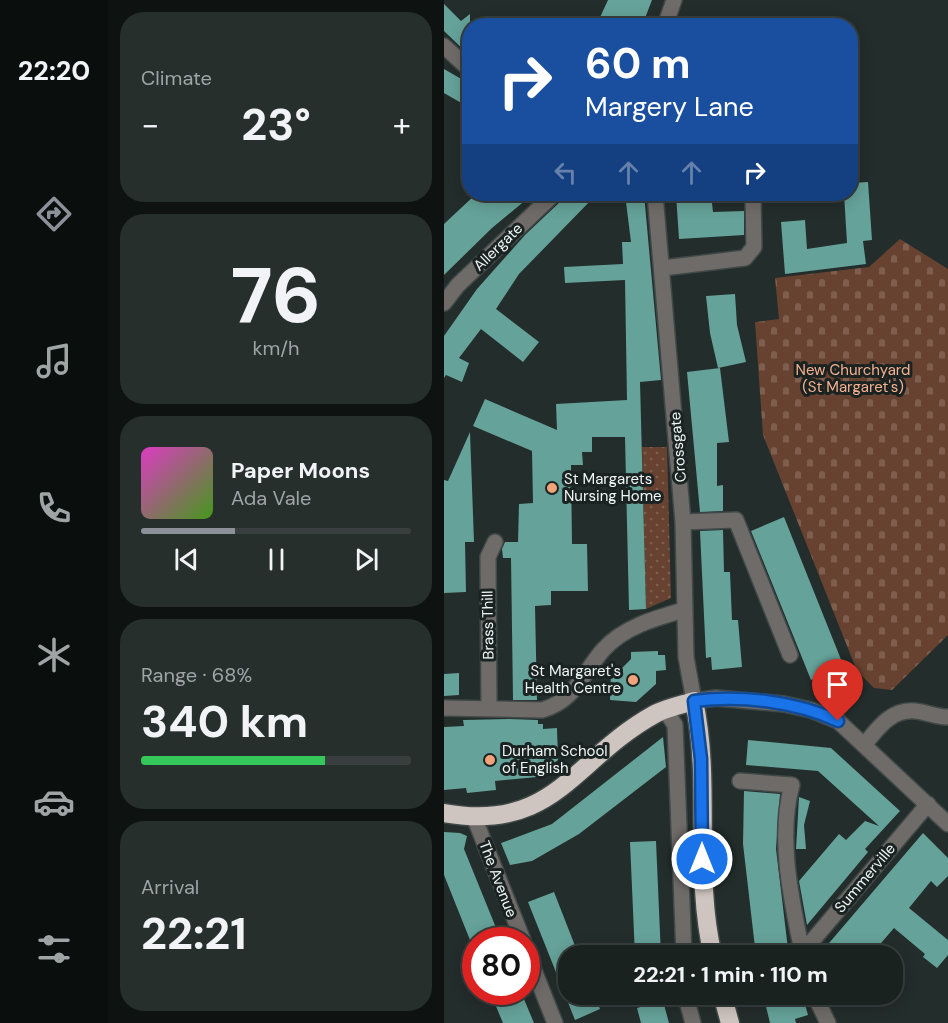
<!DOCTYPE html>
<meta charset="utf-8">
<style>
:root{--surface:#1a2220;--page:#272f2d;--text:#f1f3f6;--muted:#9fa4a5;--line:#383f3e;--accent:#8c9099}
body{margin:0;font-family:"DM Sans",sans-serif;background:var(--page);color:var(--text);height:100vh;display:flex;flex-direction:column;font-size:22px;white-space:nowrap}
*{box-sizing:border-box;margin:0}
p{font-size:20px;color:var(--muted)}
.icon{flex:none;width:33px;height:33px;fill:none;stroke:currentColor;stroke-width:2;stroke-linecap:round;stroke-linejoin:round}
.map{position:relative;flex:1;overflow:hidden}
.details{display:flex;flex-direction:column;gap:12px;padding:12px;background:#0e1312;width:336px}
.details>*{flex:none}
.top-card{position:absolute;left:18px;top:18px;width:396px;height:183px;border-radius:24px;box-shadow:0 3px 15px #0003,0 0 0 2px var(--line);background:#1a4fa0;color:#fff;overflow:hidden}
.speed{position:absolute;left:18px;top:927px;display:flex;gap:12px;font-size:30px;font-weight:700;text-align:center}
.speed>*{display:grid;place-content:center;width:78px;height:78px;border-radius:50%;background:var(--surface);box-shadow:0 3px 15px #0003,0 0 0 2px var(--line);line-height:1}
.speed .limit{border:9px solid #d22;background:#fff;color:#111}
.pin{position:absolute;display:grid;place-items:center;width:51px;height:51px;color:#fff;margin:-62px -26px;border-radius:50% 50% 50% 0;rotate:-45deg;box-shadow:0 0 6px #0007}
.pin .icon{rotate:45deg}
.me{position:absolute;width:66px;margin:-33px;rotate:0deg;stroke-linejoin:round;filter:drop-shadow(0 0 4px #0008)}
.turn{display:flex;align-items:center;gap:21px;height:126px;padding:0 24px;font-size:27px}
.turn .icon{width:78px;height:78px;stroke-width:2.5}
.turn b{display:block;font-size:42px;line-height:51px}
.lanes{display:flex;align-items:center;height:57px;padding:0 24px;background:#0003;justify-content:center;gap:30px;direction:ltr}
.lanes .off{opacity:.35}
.big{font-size:45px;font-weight:700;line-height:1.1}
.details .card{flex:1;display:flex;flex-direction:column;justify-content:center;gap:9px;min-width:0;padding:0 21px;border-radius:24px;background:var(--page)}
.details .dial{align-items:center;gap:0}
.dial b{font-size:78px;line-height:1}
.song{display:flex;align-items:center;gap:18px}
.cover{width:72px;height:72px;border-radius:9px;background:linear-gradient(135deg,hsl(310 70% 55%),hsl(100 70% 35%))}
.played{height:6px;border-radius:3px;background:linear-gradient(90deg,var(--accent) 35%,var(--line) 35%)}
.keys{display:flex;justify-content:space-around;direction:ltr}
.heat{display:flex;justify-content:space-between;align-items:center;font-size:33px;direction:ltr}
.charge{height:9px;border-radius:4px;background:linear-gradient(90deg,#34c759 68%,var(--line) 0)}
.trip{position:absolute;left:114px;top:945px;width:345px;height:60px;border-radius:24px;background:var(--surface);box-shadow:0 3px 15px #0003,0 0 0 2px var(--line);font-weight:700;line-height:60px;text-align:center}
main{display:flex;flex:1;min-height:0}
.dock{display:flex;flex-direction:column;width:108px;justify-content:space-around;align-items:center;background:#0a0e0d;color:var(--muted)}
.dock .icon{width:42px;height:42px}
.dock .selected{color:var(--accent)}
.dock b{font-size:27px;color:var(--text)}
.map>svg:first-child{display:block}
.cemetery{fill:url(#cemetery-stones)}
.park{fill:url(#park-dots)}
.building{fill:#65a299}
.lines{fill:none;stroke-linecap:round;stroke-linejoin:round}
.minor-casing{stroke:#404947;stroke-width:18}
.highway-casing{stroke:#404947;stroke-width:21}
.minor{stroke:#6f6b69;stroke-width:15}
.highway{stroke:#cfc5c0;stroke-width:18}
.route-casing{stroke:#114b97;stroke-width:15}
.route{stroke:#1a73e8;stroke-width:10}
.poi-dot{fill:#f0a27a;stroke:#1a2322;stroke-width:2}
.labels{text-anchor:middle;stroke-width:6;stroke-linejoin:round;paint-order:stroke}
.street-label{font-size:15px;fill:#f0f6f5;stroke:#1a2322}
.park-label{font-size:15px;fill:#f7b18e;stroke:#1a2322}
.poi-label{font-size:15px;fill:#f0f6f5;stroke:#1a2322;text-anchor:start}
</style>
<main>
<nav class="dock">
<b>22:20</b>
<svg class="icon selected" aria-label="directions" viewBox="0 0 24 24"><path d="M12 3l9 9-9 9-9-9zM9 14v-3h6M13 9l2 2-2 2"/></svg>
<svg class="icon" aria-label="music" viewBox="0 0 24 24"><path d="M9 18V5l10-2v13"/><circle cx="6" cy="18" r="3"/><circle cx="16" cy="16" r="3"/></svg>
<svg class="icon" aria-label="phone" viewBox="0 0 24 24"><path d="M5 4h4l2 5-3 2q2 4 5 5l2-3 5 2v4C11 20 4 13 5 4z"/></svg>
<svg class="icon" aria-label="climate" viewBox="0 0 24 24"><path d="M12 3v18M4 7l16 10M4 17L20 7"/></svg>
<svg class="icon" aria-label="car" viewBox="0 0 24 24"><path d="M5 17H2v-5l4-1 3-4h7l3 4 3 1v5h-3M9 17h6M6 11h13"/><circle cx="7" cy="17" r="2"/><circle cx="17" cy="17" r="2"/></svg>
<svg class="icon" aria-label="filters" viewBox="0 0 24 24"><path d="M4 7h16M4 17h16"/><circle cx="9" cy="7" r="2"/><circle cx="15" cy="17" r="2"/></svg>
</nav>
<section class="details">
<div class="card"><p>Climate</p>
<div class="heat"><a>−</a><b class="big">23°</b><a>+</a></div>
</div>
<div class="card dial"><b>76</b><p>km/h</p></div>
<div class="card">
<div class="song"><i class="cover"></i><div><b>Paper Moons</b><p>Ada Vale</p></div></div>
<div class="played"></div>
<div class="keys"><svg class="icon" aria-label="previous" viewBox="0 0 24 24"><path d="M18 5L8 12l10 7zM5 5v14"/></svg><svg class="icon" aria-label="pause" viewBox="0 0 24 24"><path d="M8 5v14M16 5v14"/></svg><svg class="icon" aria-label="next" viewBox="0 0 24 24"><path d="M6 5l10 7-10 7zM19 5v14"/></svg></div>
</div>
<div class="card"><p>Range · 68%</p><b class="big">340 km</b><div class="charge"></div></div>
<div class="card"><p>Arrival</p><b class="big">22:21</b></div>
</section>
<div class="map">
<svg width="504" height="1023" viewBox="0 0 504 1023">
<defs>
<pattern id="cemetery-stones" width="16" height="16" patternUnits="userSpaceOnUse" patternTransform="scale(1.5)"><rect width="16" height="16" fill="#674230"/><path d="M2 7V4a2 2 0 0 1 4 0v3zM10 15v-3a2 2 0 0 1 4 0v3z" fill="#7d5e4f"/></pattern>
<pattern id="park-dots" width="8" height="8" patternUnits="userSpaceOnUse" patternTransform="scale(1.5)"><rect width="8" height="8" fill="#674230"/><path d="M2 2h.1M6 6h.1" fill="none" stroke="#7d5e4f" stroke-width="1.8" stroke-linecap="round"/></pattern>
</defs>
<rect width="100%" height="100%" fill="#232d2b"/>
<!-- cemetery -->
<path class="cemetery" d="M456 239 504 269V635L448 690 430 688 413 671 319 435 311 322 335 319 331 278 425 267Z"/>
<!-- park -->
<path class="park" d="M198 447H223L227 598 202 609Z"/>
<!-- building -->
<path class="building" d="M164 0H208L198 26H152Z
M0 4 17 21 26 14V56L0 31Z
M0 69 26 84V108L0 93Z
M424 182 428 240 419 241 422 264 341 274 337 222 361 220 363 249 403 243 400 194H406V183Z
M32 194H89L48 228 0 275V224Z
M120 194H153L75 274 52 309 95 342 79 362 37 329 15 358 25 363 18 382 2 375 0 378V336L33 289 81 235 117 201Z
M181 194H200L217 380 196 382 202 609 185 610 181 437H148V452H138L139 465H127L128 544H143L144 591H107V605L91 606 93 700H69L67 558H59L58 549 61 542H74L75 504 89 503 88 451 29 426 41 399 113 430 112 404 183 400 181 280 121 283 120 267 179 264 178 242H187Z
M232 194H267L269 212 300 211V235L235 239Z
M291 294 293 325 302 362 274 368 266 333 262 296Z
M276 368 285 442 273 443V486L279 485V511L256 512 243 372Z
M26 432 30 542H21L22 592 0 593V480L4 481Z
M340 517 400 667 367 680 307 531Z
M279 530 280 572H286L288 620H294L298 667 268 670 267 657 262 658 256 531Z
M214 651V655H221L222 670 212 671V684L192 702 166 700 167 672H174L187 659V652Z
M15 673V695L0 696V674Z
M65 719 94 720V724H99V729L113 728 114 760 93 777 51 781 52 790 23 793 22 788 0 790V727L20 726 19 720Z
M219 737 222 767 135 834 88 861 66 865 57 843 108 824Z
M304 740 387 748 456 811 421 849 424 852 363 925 355 881 395 834 402 840 421 821 435 826 374 771 302 765Z
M300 791 336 794 332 849 344 949 338 956H312L299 844Z
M355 797 366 801 360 825 362 849H352Z
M0 832 16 833 23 836 20 849 57 940H26L0 875Z
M479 833 504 858V876L493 887 487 881 465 908 504 940V955L493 968 479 957 481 954 450 928 426 956H374Z
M212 841 217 956H191L186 842Z
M110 892 135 956H124V994H150L156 1009 131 1020 84 902Z
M46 992H77L90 1023H59Z
M319 994H358L364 1015 351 1019 352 1023H326Z
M219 1001 225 1023H197L193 1008Z"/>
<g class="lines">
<!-- minor casing -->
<g class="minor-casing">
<path id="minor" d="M221 26 230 0
M0 46 26 70
M211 194 239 522 242 657 250 701 272 698 340 704 367 710 394 721 504 824
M219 268 301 258 310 247 309 195
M0 303 14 285 110 194
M239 522 292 520 346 655
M0 708 98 710C131 701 138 674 159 650 179 627 212 618 240 610
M45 709 44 557 51 542
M217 711 225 716 231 725 240 956
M421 744C434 728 447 709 471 711 482 712 493 717 504 717
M296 781 348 785C333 838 348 903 359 956
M30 817 79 940
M82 950 111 1023
M358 953 484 804
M241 994 249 1023
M370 994 384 1023"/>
</g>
<!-- highway casing -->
<g class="highway-casing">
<path id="highway" d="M0 813C111 833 129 759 211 714 222 708 237 705 250 701 268 784 249 872 269 956
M278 994 286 1023"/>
</g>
<!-- minor -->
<use href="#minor" class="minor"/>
<!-- highway -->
<use href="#highway" class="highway"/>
</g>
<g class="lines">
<!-- route casing -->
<g class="route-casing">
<path id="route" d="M258 859 257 759 250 701C296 695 351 701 394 721"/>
</g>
<!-- route -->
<use href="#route" class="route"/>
</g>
<!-- markers -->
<g class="poi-dot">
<circle cx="108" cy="488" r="6"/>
<circle cx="189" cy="680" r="6"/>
<circle cx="46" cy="760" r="6"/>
</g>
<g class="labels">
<!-- street labels -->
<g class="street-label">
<text transform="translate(54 247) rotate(-44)" y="5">Allergate</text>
<text transform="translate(234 447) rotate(-95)" y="5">Crossgate</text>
<text transform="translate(44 625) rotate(-91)" y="5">Brass Thill</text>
<text transform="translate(421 878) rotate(-50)" y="5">Summerville</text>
<text transform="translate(54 879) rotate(69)" y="5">The Avenue</text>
</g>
<!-- park labels -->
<g class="park-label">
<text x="409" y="375">New Churchyard<tspan x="409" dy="17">(St Margaret's)</tspan></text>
</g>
<!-- poi labels -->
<g class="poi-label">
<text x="120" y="484">St Margarets<tspan x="120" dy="17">Nursing Home</tspan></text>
<text x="177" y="676" text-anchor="end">St Margaret's<tspan x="177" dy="17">Health Centre</tspan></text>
<text x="58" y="756">Durham School<tspan x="58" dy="17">of English</tspan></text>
</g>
</g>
</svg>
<div class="speed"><div class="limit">80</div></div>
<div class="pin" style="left:394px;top:721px;background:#d93025"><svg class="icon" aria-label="arrive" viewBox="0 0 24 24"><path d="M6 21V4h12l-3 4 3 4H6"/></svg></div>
<svg class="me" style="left:258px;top:859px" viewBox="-20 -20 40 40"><circle r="17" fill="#1a73e8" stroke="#fff" stroke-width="3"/><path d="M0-11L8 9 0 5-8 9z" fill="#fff"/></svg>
<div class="trip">22:21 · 1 min · 110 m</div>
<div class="top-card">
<div class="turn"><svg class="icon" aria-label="right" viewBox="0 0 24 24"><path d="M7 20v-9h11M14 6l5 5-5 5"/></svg><div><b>60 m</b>Margery Lane</div></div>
<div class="lanes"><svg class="icon off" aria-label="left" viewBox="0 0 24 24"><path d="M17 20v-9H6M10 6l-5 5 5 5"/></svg><svg class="icon off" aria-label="ahead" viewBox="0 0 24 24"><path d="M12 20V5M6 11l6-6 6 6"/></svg><svg class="icon off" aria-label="ahead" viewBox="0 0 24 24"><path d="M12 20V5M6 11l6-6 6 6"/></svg><svg class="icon" aria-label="right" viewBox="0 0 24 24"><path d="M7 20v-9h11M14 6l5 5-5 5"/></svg></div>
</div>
</div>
</main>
